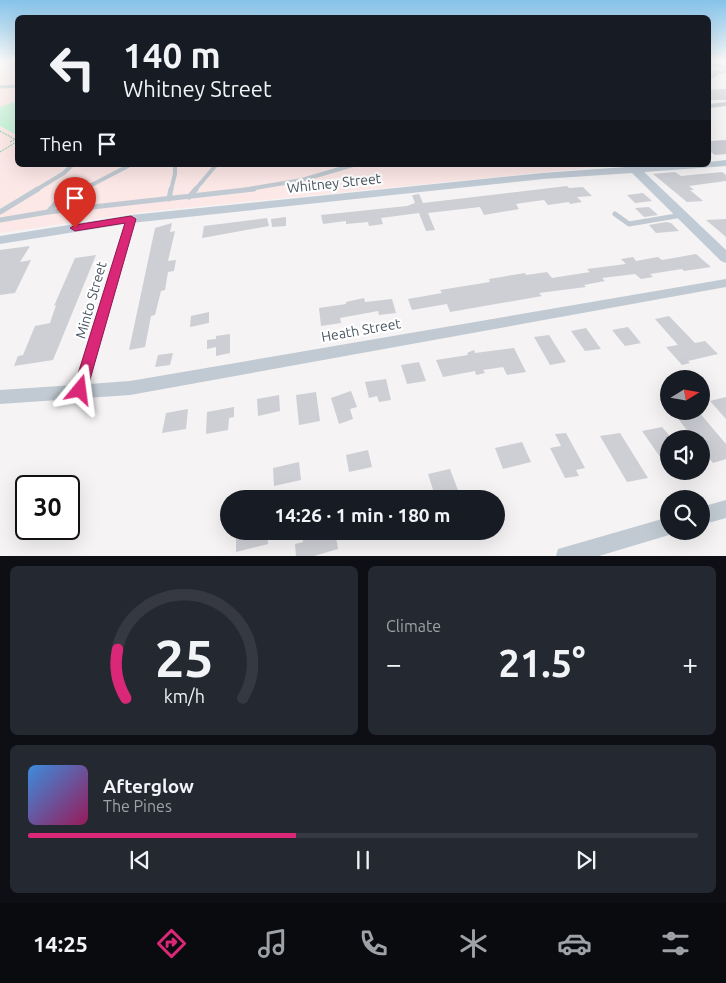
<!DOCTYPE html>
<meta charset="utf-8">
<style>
:root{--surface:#171b24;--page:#242831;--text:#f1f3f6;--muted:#9ea1a6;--line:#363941;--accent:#db2777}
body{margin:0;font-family:Ubuntu,sans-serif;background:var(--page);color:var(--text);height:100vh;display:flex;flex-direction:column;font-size:19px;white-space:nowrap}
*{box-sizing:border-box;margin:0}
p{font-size:16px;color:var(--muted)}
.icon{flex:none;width:28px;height:28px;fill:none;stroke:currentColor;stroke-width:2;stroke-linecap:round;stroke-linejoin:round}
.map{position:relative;height:556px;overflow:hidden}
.drawer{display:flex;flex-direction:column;gap:10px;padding:10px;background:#0d0f14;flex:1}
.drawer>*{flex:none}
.guide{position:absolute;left:15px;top:15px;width:696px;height:152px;border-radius:8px;box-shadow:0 5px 20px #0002;background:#171b24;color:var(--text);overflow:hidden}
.needle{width:32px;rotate:79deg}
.tools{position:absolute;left:660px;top:370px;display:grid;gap:10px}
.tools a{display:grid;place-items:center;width:50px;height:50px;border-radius:50%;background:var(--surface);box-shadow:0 5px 20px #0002;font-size:25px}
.speed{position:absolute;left:15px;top:475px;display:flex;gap:10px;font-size:25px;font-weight:700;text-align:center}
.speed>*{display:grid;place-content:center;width:65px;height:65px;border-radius:50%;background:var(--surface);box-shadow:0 5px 20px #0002;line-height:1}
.speed .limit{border:2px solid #111;border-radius:8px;background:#fff;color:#111}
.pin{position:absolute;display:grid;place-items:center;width:42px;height:42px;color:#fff;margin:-51px -21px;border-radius:50% 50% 50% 0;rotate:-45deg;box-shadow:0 0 5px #0007}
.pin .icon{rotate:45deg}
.me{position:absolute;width:55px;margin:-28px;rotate:16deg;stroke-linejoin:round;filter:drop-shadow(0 0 4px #0008)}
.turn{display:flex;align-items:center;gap:18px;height:105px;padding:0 25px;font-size:22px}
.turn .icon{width:65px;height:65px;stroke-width:2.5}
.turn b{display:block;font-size:35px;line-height:42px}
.then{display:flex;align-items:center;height:48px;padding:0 25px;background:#0003;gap:10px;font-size:19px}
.big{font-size:38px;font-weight:600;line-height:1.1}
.drawer .card{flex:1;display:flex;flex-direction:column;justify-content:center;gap:8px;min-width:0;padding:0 18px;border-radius:8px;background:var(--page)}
.drawer .dial{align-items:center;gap:0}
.dial svg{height:130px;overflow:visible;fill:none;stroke:var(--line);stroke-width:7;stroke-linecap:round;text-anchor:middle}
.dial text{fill:var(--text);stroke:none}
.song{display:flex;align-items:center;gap:15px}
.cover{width:60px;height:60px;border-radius:8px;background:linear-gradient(135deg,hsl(210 70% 55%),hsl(330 70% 35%))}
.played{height:5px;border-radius:2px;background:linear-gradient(90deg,var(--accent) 40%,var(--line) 40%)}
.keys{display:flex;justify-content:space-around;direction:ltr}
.heat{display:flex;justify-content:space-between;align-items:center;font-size:28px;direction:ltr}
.drawer .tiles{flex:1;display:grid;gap:10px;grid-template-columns:1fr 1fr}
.card:last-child{grid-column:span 2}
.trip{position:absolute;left:220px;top:490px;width:285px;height:50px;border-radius:25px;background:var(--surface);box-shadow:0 5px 20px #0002;font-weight:600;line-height:50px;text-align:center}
.tabs{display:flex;height:80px;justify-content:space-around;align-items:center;background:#090b0e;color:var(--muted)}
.tabs .icon{width:35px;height:35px}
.tabs .active{color:var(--accent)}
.tabs b{font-size:22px;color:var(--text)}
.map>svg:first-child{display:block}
.medical{fill:#fce8e6}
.green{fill:#c3f1d5}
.building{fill:#cdcfd5}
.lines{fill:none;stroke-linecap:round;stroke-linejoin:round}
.path{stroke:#7ad0a6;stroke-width:1;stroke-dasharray:2 1;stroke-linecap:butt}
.lane-far2{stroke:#c1cad2;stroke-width:3}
.lane-far1{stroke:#c1cad2;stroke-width:4}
.lane{stroke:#c1cad2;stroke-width:5}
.street{fill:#c1cad2;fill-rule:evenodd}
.secondary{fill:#c1cbd6;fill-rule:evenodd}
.route{fill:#db2777;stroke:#8e194d}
.labels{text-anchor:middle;stroke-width:4.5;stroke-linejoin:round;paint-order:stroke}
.street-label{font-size:14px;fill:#4a5661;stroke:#fff}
</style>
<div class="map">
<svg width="726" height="556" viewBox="0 0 726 556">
<rect width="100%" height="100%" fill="#f5f3f3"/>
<!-- medical -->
<path class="medical" d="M0 61H17L18 165H617L144 212 0 233Z"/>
<!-- green -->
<path class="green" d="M17 101H18L17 135 0 126V107Z"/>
<!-- building -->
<path class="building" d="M726 89V100H709V90Z
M726 140V154L715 155 709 151V141Z
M675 172 681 176 722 172 726 175V181L689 186 694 190H690L703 201 687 202 653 174Z
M567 186 569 188 583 187 592 196 577 197 582 202 570 204 569 202 548 205 544 200 522 203 516 204 519 209 484 215 480 207 428 213 435 230 426 231 419 213 381 218 383 224 369 226 368 222 346 224V221L323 224 321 215 407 206 415 203 412 195H413L419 194 423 203Z
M643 193 652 201 635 203 627 195Z
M649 207 658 215 644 217 635 208Z
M286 217V226L272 227 271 219Z
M267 218 269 226 202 238 204 226Z
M726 219V237L706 220Z
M666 222 671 223 679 231 656 233 649 225Z
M172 223 170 232 175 231 168 261 176 260 174 271 168 272 165 290 161 291 155 315 151 316 145 347 129 350 155 228Z
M30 246 20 262 31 260 15 293 0 295V250Z
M696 254 711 267 684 271 682 269 650 274 653 277 641 279 635 274 602 278 605 281 584 285 586 287 539 293 542 296 450 312 447 304 412 310 408 299 442 293 440 290 490 282 489 279 525 273 526 275 547 272 552 278 590 272 587 269 626 264 621 259 633 257 636 261 658 257 662 260Z
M96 255 53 360 14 366 18 356 23 355 35 326 50 323 56 305 54 306 75 258Z
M364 298 365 302 392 299 396 313 379 315 378 311 340 318 341 323 321 326 319 308 346 304V302Z
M209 312V323L190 327 191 316Z
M669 316 695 343 705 341 718 354 688 361 690 363 682 365 666 347 678 345 655 319Z
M628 327 641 343 625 346 612 330Z
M586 328 601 349 585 351 571 331Z
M230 334V353L216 356V347L207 349V340L216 339V336Z
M549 335 566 362 550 365 534 337Z
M514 348 526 372 507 375 503 367 483 370 485 373 476 375 475 371 443 377 436 360 468 355 467 353 474 350 475 353Z
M173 353 170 365 155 367 158 355Z
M419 362 426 381 407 384 401 365Z
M386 379 391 400 379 402 377 396 369 398 365 382Z
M351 391 357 407 350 409 353 419 339 424 331 398Z
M316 392 320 421 299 425 296 395Z
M279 395 280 411 258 416 257 399Z
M726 397V419L710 401Z
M234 407V417L229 418 228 430 206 434 207 412Z
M188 409 186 429 162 433 166 413Z
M672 411H698L726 444V459L713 463 701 448V439H694Z
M662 427 669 435V470L642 431Z
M566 433 585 468 576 470 579 476 565 478 550 448 561 446 555 434Z
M620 433 648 478 627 482 600 436Z
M522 442 531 462 503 469 495 448Z
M368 450 372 467 349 472 346 455Z
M299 462 301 480 274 486 273 468Z
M450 469 459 493 436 499 428 474Z
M236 531H267L268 544 236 552Z
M302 531H335L338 549 314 556H296L295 544 303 542Z
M367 531H393V534L369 540Z"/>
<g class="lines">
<!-- path -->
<path class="path" d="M0 131 18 141
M10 142 18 138
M0 152 18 141"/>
<!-- lane-far2 -->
<path class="lane-far2" d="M709 70 717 74 709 78
M716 72H726
M0 87 18 86"/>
<!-- lane-far1 -->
<path class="lane-far1" d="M36 190 64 173 72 165
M82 190 130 165
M171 190 175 174V165
M195 190 216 165
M243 190 302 180 353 165"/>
<!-- lane -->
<path class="lane" d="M189 197 196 189
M169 199 171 189
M0 212 38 189
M48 212 56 203 84 189
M615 214 629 224 682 215
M0 220 48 212 254 189"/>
<!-- street -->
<path class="street" d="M726 102V106L709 108V104Z
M131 216 136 219 89 384 130 381 726 279V287L130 395 0 404V390L74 385 126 219Z
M726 500V518L701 525V507Z
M669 517V531H676L669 535 599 556H556L558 549 565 547Z"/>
<!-- secondary -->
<path class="secondary" d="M709 61H715L726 66V71L709 64Z
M726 160V166L644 172 726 250V263L721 261 632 173 543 179 131 223 0 244V236L131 215 543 173 626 167V165H709V162Z"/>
</g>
<!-- sky -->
<linearGradient id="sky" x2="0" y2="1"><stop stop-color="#85c3ea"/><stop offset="0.44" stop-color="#fafafa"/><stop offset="1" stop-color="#fafafa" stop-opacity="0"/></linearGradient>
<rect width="726" height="139" fill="url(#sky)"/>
<!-- route -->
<path class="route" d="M131 216 136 219 87 390 85 395 80 397 75 395 73 390 125 223 75 231 70 228 75 225Z"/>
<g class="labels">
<!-- street labels -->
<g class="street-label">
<text transform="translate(334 183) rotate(-6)" y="5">Whitney Street</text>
<text transform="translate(91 300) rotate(-74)" y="5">Minto Street</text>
<text transform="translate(361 330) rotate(-10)" y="5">Heath Street</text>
</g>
</g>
</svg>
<div class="tools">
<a><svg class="needle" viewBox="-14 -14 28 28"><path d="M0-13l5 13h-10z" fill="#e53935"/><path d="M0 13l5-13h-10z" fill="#9ea1a6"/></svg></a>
<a><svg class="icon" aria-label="sound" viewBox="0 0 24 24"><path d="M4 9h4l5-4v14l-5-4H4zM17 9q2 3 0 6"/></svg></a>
<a><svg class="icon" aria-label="search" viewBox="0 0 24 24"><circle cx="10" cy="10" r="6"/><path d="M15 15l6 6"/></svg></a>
</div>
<div class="speed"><div class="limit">30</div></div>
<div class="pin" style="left:75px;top:228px;background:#d93025"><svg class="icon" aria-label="arrive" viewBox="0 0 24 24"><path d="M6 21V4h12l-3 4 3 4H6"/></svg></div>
<svg class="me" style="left:80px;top:390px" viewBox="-20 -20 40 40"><path d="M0-17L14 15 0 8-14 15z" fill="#db2777" stroke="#fff" stroke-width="4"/></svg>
<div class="trip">14:26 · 1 min · 180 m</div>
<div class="guide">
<div class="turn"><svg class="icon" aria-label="left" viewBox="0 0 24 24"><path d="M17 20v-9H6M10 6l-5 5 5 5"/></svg><div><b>140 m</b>Whitney Street</div></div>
<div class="then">Then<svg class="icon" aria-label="arrive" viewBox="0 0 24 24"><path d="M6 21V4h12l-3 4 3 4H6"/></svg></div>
</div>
</div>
<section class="drawer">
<div class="tiles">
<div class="card dial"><svg viewBox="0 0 100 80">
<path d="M14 69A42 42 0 1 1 86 69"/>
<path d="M14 69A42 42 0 0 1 9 39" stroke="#db2777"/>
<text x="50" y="56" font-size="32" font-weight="700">25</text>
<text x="50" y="72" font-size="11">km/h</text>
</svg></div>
<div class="card"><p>Climate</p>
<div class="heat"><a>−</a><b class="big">21.5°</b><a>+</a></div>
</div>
<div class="card">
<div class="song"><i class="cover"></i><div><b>Afterglow</b><p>The Pines</p></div></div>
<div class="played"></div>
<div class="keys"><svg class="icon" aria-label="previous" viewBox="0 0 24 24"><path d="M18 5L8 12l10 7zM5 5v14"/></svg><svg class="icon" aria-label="pause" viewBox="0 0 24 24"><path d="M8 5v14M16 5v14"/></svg><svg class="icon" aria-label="next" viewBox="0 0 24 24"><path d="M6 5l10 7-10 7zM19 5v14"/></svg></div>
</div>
</div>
</section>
<nav class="tabs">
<b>14:25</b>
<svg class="icon active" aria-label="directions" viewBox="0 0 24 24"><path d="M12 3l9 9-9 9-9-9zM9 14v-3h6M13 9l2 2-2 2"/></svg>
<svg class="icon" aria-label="music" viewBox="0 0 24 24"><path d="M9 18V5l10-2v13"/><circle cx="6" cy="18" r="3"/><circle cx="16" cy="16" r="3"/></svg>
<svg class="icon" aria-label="phone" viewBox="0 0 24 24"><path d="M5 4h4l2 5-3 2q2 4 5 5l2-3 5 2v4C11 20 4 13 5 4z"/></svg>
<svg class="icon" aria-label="climate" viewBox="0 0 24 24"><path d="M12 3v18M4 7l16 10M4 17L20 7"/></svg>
<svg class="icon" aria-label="car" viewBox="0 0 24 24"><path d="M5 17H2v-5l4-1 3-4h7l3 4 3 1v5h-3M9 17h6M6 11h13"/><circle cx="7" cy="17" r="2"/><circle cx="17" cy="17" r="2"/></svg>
<svg class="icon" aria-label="filters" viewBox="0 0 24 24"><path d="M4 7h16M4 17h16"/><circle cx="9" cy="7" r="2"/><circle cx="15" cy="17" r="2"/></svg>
</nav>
